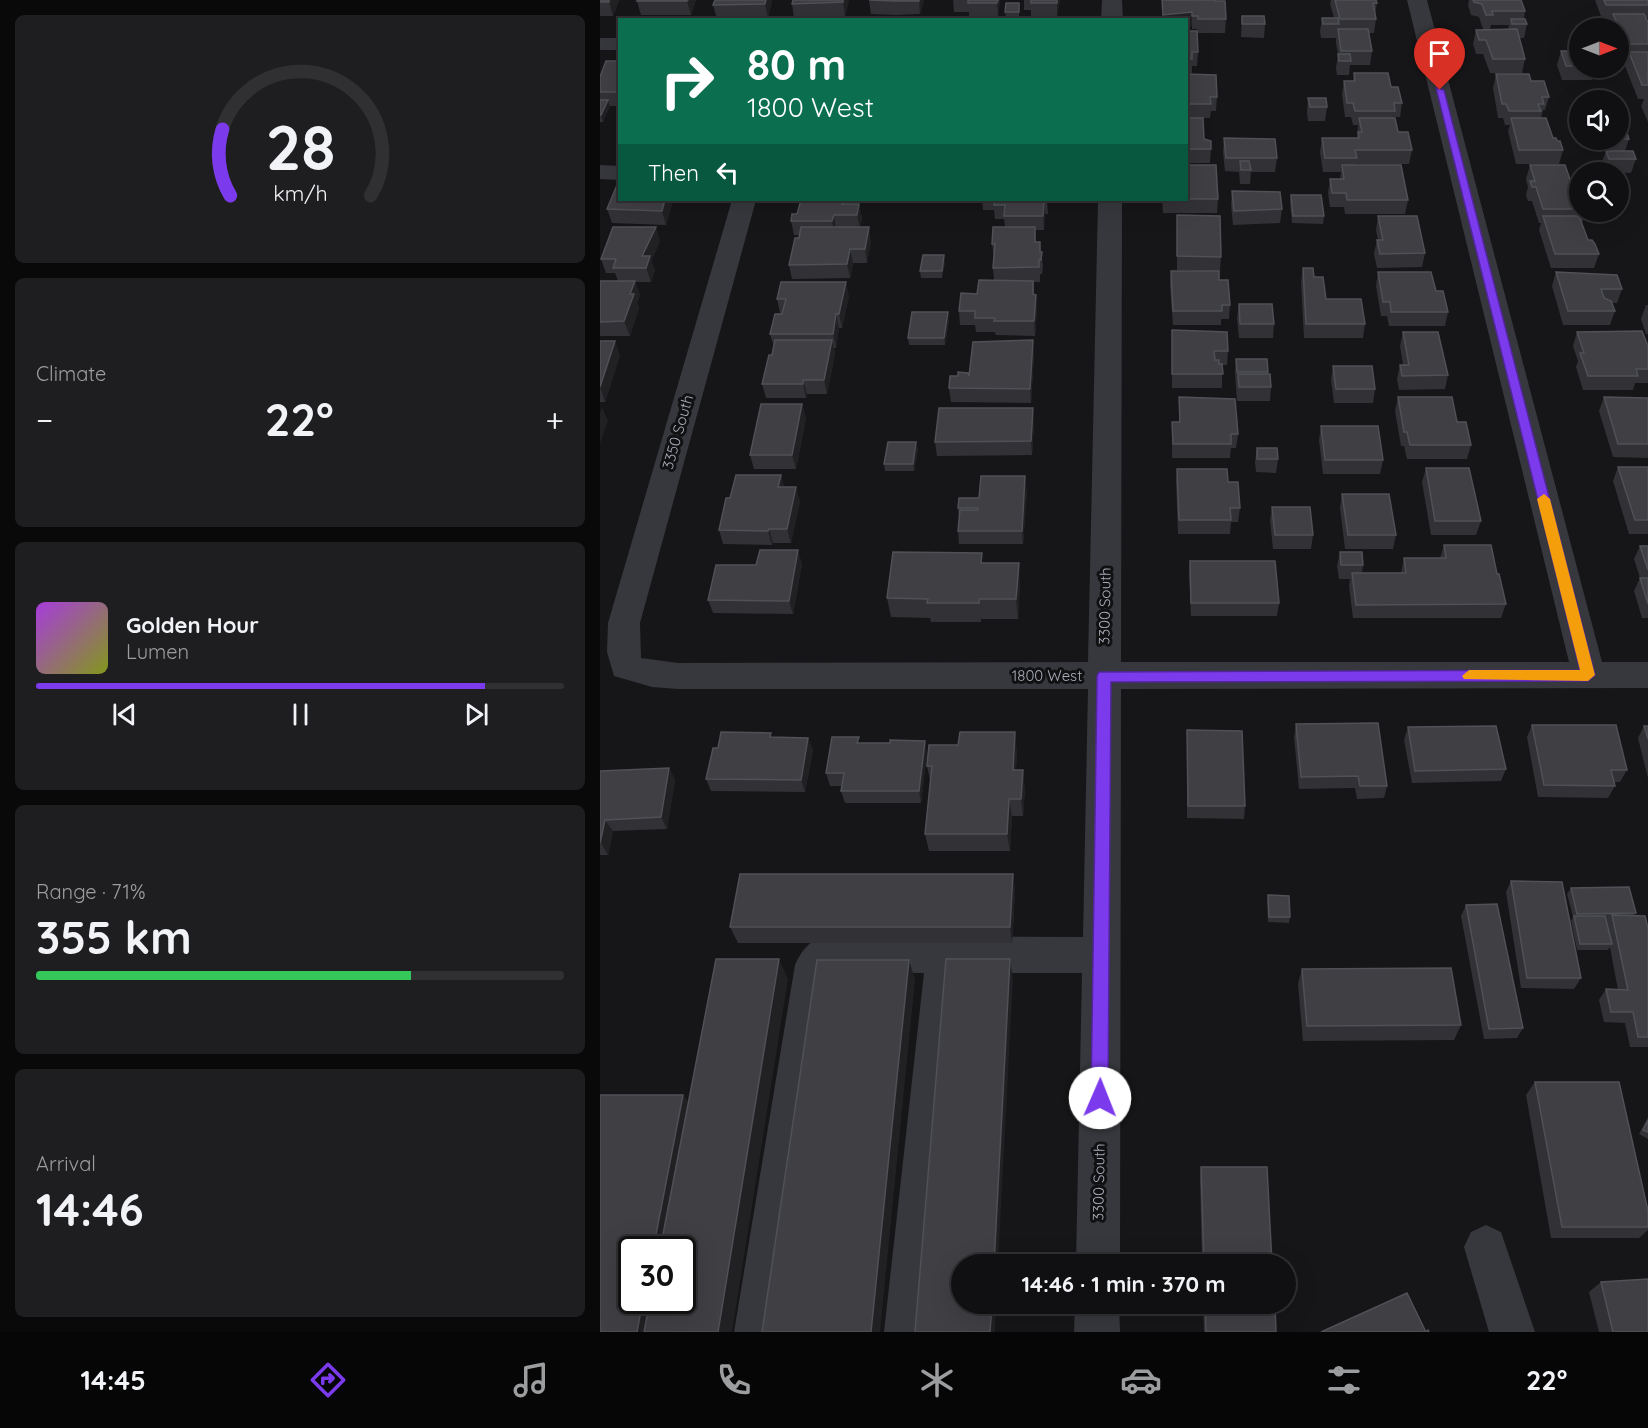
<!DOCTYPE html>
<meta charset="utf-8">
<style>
:root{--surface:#101012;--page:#1e1e20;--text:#f1f3f6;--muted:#9c9d9f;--line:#303032;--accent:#7c3aed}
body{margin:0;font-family:Quicksand,sans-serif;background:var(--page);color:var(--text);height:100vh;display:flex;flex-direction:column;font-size:22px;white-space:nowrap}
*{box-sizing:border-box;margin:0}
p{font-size:20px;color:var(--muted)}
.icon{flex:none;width:33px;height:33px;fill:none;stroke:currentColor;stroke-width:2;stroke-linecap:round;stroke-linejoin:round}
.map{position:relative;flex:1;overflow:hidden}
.side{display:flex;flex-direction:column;gap:15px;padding:15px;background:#09090a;width:600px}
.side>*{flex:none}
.hud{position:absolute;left:18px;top:18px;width:570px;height:183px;border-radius:0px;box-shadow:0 6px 24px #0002,0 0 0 2px var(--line);background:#0b6e4f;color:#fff;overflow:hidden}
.needle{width:39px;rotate:90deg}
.tools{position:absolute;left:969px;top:18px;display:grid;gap:12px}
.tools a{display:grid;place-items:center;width:60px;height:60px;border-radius:50%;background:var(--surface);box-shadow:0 6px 24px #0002,0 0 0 2px var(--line);font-size:30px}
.speed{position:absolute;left:18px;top:1236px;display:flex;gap:12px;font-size:30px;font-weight:700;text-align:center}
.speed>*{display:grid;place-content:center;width:78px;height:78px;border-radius:50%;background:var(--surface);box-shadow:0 6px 24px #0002,0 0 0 2px var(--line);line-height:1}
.speed .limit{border:3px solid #111;border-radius:9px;background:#fff;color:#111}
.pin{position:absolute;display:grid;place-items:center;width:51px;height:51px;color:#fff;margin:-62px -26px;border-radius:50% 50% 50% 0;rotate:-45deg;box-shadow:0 0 6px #0007}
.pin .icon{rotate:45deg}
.me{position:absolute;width:66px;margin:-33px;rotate:1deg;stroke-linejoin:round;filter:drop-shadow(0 0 4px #0008)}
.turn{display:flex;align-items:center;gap:21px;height:126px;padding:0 30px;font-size:27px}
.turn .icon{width:78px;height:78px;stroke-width:2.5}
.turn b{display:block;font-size:42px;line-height:51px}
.then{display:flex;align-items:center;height:57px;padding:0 30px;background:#0003;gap:12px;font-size:22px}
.big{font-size:45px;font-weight:800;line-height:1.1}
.side .card{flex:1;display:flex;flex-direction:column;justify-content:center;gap:9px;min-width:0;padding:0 21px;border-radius:9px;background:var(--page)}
.side .dial{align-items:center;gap:0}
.dial svg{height:156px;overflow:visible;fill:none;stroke:var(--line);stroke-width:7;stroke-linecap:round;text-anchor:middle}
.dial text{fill:var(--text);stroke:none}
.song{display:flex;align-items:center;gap:18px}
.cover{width:72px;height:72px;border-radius:9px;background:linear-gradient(135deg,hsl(280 70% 55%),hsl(70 70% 35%))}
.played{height:6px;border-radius:3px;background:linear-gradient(90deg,var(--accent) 85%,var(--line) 85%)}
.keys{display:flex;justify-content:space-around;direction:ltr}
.heat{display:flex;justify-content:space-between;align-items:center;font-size:33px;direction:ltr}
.charge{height:9px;border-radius:4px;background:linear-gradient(90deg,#34c759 71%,var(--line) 0)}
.trip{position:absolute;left:351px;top:1254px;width:345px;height:60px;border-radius:30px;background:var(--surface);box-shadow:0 6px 24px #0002,0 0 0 2px var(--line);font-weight:800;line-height:60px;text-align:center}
.tabs{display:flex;height:96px;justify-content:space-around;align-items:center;background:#060607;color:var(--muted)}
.tabs .icon{width:42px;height:42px}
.tabs .current{color:var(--accent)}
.tabs b{font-size:27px;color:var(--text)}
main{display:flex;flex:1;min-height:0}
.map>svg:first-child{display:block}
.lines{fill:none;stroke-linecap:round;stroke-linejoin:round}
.minor{fill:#37383d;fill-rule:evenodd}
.wall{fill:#323236}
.shaded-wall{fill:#212124}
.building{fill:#3f3f44;stroke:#4f5156;stroke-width:1.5}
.route{fill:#7c3aed;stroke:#51269a;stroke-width:1.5}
.slow{fill:#f59e0b}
.labels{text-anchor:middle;stroke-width:6;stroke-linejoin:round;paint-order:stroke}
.street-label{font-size:15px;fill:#a8adb8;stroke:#111113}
</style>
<main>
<section class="side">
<div class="card dial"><svg viewBox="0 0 100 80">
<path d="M14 69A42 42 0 1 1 86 69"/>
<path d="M14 69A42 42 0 0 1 10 35" stroke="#7c3aed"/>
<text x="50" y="56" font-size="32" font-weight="700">28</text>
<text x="50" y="72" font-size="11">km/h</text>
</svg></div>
<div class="card"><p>Climate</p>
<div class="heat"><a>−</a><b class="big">22°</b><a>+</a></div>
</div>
<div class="card">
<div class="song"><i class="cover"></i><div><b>Golden Hour</b><p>Lumen</p></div></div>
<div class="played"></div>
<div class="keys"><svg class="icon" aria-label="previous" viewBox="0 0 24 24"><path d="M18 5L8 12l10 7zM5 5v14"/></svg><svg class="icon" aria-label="pause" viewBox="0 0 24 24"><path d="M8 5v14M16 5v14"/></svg><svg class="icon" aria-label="next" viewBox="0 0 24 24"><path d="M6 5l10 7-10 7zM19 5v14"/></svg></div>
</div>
<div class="card"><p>Range · 71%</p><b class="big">355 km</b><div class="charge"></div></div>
<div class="card"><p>Arrival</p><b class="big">14:46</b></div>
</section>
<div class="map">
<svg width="1048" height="1332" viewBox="0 0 1048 1332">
<rect width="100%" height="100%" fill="#161618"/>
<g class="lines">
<!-- minor -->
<path class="minor" d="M502 0H522L523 20H501Z
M807 0H827L1002 662H1048V688L521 689 520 1264H476L482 973H363L330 1332H284L324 973 233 972 180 1332H134L195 965C202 950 208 942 224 936L483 937 488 689H78L52 687 14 676 7 652 8 623 132 200H156L40 623 41 658 78 663 488 662 498 200H522L521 662H969Z
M0 38H20V50H0Z
M0 165 20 166V180L0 179Z
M886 1225 901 1232 935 1332H889L864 1247 871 1232Z
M475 1304H519L520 1332H474Z"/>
</g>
<!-- wall -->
<path class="wall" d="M0 0H19L13 16H0Z
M38 0H96L91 15H41L37 1Z
M166 0H172V1L168 18 117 19 113 5Z
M193 0H249L245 16 194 18 192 4Z
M269 0H324L320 14 296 15 271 14Z
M353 0H400L398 16H369V12H354Z
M424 0H460L457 16H431V10H424Z
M562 0H615L626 19 625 33H597V29H592V26L586 27V20H562Z
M731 0H776L777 3 775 14 776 19 774 33H769L772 51 770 65H750L749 75H737L736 68 738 54 736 43V38H721L720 31 722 18H734L730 4Z
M869 0H921L925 11 924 19 927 24 924 38H919L925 59 922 73H890L883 54H876L873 44 876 30H908L909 25H891L890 29H883L879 17 871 15 868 5Z
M995 0H1048V18H1046L1048 22V122L1041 106 1044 99H1038L1025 66 1027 58H1022L1018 50V28H1010L1012 19H1002Z
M419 3V19H406L405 12Z
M642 16 665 24 664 38 641 37Z
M586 31 598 52 597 66H592V73H586Z
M961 51H980V68H996L992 80H962L957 65Z
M20 61V106H9L3 122H0V77Z
M754 73 791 87 802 103 800 117H794V118L798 132 812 150 809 164H756V165L808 200 805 214H745L744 207H730L728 193 730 179H740L741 172H723L720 152 722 138H757L758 125H753L751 117H745L742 94 744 81H753Z
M586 74 617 97 616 111H611L610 118H586Z
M896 74 931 81 949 97 945 110H943L941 118 953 138 957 141 963 150 959 164H916L908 131 910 125H905L903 118H898L893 88Z
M708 98 727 107 725 121H708L707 112Z
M586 118 604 139 611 149 610 163H586Z
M624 138 677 158 675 172H651L650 184H640L639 172 625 171 623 152Z
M1029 139 1025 151 1036 159 1031 173 1004 172 1001 165 1006 151H1010L1008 147 1011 140Z
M930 165 980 191V212H985L982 223 988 240 999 254 994 268H951L939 230 941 223H939L932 201H928L926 195 928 187 926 179Z
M632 191 682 209 680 223 633 225 631 205Z
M691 195 724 216 723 224 692 223 690 202Z
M618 199 617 213H563L562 200Z
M20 200H73L66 225 12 223 7 209Z
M382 200H447L448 214H445L444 230H435L436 242 441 252 443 266 442 274H440V282H434V295L437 309 435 336 396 335 395 332H376L375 325H360L359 311 377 294 394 280 393 268 394 258 392 244 405 227 404 219H395L394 210H383Z
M248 204H259L262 218 260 227 271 241 267 263H253L250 278 192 279 189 265 199 235H194L191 221Z
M577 215 621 257 620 271H619V280L630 305 629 319H621V325H573L570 285 571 271H615L577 270Z
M778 216 825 253 822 267 777 268 774 254 777 240H778L776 230Z
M60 241 51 261 55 270 51 282H35L40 295 37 303 39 308 30 336H0V281H18L15 273H6L1 259Z
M345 262 342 278H321L320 271Z
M703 268 714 277 726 299 765 324 763 338H704L701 282Z
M778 272 836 291 848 312 845 326H789L787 316H781L776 286Z
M956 272 1022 289 1017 303H1012L1015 311 1010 325H963L952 286Z
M249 296 242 328H239L236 348H234L235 354 227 394H207L206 398H166L162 384 174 347 170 334 180 313 177 299Z
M639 304 674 324 673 338H639L637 318Z
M1046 305H1048V334H1046L1041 319Z
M349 320 345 345H309L308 338Z
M572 330 628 351 627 365H622V388H572Z
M803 332 848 375 845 389 799 390 797 379 800 365H803L800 346Z
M977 332 1048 346V383H1035L1033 390H983L976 367 978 361 973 346Z
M0 341 20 355 5 402H0Z
M434 354 431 403 351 402 349 388 369 376Z
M636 359H667L668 374 671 387 670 401H637L635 373Z
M733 366 775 389 773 403H734L731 380Z
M579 397 638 434 636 448H631L630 458H572V422H579Z
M798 397 857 422 871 445 867 459H807L804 446H801L795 411Z
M1004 397 1048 398V458L1013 457 999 411Z
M202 404 206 418 196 469H154L150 455Z
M434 422 432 455 337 456 335 442Z
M721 426 783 460 780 474H723L719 440Z
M316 442 318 449 314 471H285L284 464Z
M657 448 678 459 676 473 656 472 655 462Z
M1018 467H1048V534H1029L1013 481Z
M826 468 881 521 876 535H831L822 482Z
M577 469 628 482 640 508 638 522H631L630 534H578L576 482Z
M181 475 184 487 200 501 191 543H173L172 545 123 544 119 530 130 498Z
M427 490 423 544H359L358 531 359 519 358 508Z
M742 494 796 535 793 549H745L740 508Z
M672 507 713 535 711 549H673L670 520Z
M844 545 897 574 906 604 901 618H753L749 586 750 579H739L737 566 740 552 763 565 762 573H801L804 558H840Z
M1040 546H1048V618H1042L1034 591 1040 578 1034 559Z
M590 561 679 603 677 616H591L589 574Z
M383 563 420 583 418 619H381V622H331L330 618 291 617 287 598Z
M202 564 193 614 113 613 108 600 156 565Z
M696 724 787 786 784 798 757 799 755 788 699 789 694 737Z
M932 725 1027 770 1020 782H1014L1015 786 1008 798 938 797 927 737Z
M1044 726H1048V778L1038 738Z
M808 727 906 769 901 781 812 783 804 740Z
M587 730 645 806 644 819 587 818Z
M173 737 208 738 213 750 205 792 111 791 106 779 118 748Z
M260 743 327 753 321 803H245L241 791 242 786H230L226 773Z
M417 750 416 770 425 788 423 816H412L410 851H329L325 834 330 780 327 766Z
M69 768 75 780 67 829 13 831 8 855H0V771Z
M413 874 415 891 412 943H138L130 927Z
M911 881 981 978 974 989 921 988 906 892Z
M971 888 1036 913 1034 915 1048 928V1047H1030L1025 1023 1004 1022 999 1000 1006 989 1018 990 1010 947 1008 950H977L971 921 973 917 967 894Z
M668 895 690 917 689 923 668 922 667 901Z
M866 905 923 1028 917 1038 884 1039 861 916Z
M702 969 861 1025 854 1040 703 1041 698 984Z
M935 1082 1048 1211V1230L1039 1238H951L926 1095Z
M1048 1117V1139L1039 1134Z
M601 1167 672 1264H602L600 1179Z
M1001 1282 1048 1332H999L989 1292Z
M603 1304H675L676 1332H604Z"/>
<!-- shaded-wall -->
<path class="shaded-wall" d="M9 0H19L13 16 9 2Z
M88 0H96L91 15 87 1Z
M166 0H172V1L168 18 165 4Z
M243 0H249L245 16 243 2Z
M319 0H324L320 14Z
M398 0H400L398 16 397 3Z
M457 0H460L457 16Z
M592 12V26L586 27V20H563V15Z
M8 100 10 107 3 122 1 115Z
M65 200H73L66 225 62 211Z
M243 200H249L246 215 242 204Z
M444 200 445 214 444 230 443 216Z
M259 204 262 218 260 229 257 215Z
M234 215 236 229 235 235 232 221Z
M56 227 60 241 51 261 55 270 51 282 42 256Z
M269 227 271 241 267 263 265 249Z
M250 249 253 263 250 278 247 264Z
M344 255 345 262 342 278V271Z
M35 281 40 295 37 303 39 308 30 336 24 321 30 294Z
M246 282 249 296 242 328 239 314Z
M436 295 437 309 435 336 434 321Z
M348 312 349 320 345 345 344 338Z
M236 314 239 328 236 348 233 334Z
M232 340 235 354 227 394 224 380Z
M433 340 434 354 431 403 430 389Z
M15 341 20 355 5 402 0 387Z
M203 380 207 394 206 398 203 384Z
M202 404 206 418 196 469 192 455Z
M2 407 8 421 0 443V413Z
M433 408 434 422 432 455 431 441Z
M316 442 318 449 314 471 313 464Z
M181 475 185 489 178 487Z
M425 476 427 490 423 544 422 531Z
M196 487 200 501 191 543 187 529Z
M169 529 173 543 172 545 168 531Z
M198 550 202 564 193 614 189 601Z
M419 563 420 583 418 619 416 599Z
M415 732 417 750 415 788 413 770Z
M208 738 213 750 205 792 201 780Z
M325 741 327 753 321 803 319 791Z
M69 768 75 780 67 829 61 817Z
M423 770 425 788 423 816 421 799Z
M409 799 412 816 410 851 407 834Z
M5 820 13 831 8 855 1 843Z
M413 874 415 891 412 943 410 927Z
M179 959 188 979 132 1332H118Z
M410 959 413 979 398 1264H394Z
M309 960 315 980 280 1332H271Z
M83 1095 96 1112 70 1250H53Z
M43 1300H60L54 1332H37Z
M392 1304H396L395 1332H390Z"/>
<!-- building -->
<path class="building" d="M0 0H9V2H0Z
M38 0H88L87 1H37Z
M115 0H166L165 4 113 5Z
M193 0H243V2L192 4Z
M269 0H319V1H294Z
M368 0H398L397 3H368Z
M431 0H457V3H431Z
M562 0H615V1H625L626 19H598V16H592V12L563 15Z
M735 0H776L777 3H773L776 19H740Z
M873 0H921L925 11H892L893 15H886L882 4 874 2Z
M1004 0H1048V5H1006Z
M406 3H419V12H405Z
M1013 14H1044L1048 22V44H1026Z
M642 16H664L665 24H642Z
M722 18H738L739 24H723Z
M911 19H925L927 24H912Z
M738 29H768L772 51H741Z
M917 29 925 59H893L886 40H879L876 30Z
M586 31H597L598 52H592V59H586Z
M961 51H980V66H966Z
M1029 52H1048V85H1042Z
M738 54H750L751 61H739Z
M6 61H20V92H0V77Z
M754 73H788L791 87H798L802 103H794L795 111H755L753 103H747L744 81H755Z
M586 74 616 75 617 97H610L611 104H586Z
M896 74H929L931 81H944L949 97H942L944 104H938L941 111H909L906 104H902Z
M708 98H726L727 107H710Z
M995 99H1006V100H995Z
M0 100H8L1 115H0Z
M586 118H603L604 139 611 141V149H586Z
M759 118H795L798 132H808L812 150H755L757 158H725L722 138H759L758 132H762Z
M911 118H946L953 138H956L957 141H960L963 150H919Z
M1018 133H1027L1029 139H1018Z
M624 138 675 139 677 158H626Z
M1006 151H1033L1036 159H1009Z
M640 161H649L651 170H641Z
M586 165H616L618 199H586Z
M742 165H801L808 200H747L746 193H732L730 179H744Z
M930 165H965L973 188 980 191V209H943L936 187H932L930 181H935Z
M20 178V200H65L62 211 7 209Z
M632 191 680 192 682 209 634 211Z
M691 195H721L724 216H693Z
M201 200H243L242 204H259L257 215H234L232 221H191L192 214H197Z
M395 200H447H444L443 216H404L405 205H394Z
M577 215 620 216 621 257 577 256Z
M778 216H817L825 253 780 254 777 240H783Z
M943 216H979L988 240H992L995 244 999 254H955Z
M13 227H56L42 256H50L46 268H13L16 259H1Z
M201 227H269L265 249H250L247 264 189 265 195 238H199Z
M393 227H435V242H440V252H442L441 260H439V267L393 268 395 244H392Z
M323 255H344L342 271H320Z
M703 268H713L714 277H723L726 299H761L765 324H706Z
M571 271H619V280H628L630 305H622V311H573Z
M778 272H831L836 291H843L848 312H791L790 302H783Z
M956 272 1017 275 1022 289H1001L1004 298 1011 301 1015 311H968Z
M379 280 433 281V294L436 295 434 321H394L395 318H375V311H359L361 293 377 294Z
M0 281H35L30 294H34L24 321 0 322Z
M181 282H246L239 314H236L233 334H170L175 314H182L186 299H177Z
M639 304H672L674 324H640Z
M312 312H348L344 338H308Z
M572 330 627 332 628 351H614L615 360H619V364H622L623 374H572Z
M1042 331 1048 346V369H1036L1038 376H988L980 353H984L977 332Z
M803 332H838L848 375 802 376 800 365H809Z
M175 340H232L224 380H203V384H162L169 355H172Z
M433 340 430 389 349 388 350 376H358V372L368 373 369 376 373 342Z
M0 341H15L0 387Z
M636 359H667L668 372H637Z
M733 366H772L775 389H736Z
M638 374H670L671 387H639Z
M579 397 635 399 638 434H631V444H573L572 422H580Z
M798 397H852L857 422H866L871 445H810L807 432H804Z
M1004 397 1048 398V444H1018Z
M161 404H202L192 455H150Z
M339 408H433L431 441 335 442Z
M721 426H778L783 460H725Z
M288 442H316L313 464H284Z
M657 448H677L678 459H657Z
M1018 467H1048V520H1035Z
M826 468H869L881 521H835Z
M577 469H627L628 482H638L640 508H630L631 520H579Z
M136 475H181L178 487H196L187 529H169L168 531 119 530 126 498H130Z
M381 476H425L422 531H358L360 510H378V508H358L359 498H379Z
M742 494H789L796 535H748Z
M672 507H710L713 535H675Z
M844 545H891L897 574H899L906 604 756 605 752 573H806L804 558H846Z
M1040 546H1048V570Z
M160 550H198L189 601 108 600 116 565H156Z
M293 552 382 553 381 563H419L416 599H379V603H327L328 599 287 598Z
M740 552H762L763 565H741Z
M590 561H675L679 603H591Z
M1040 578H1048V604Z
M778 723 787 786H760L758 776 701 777 696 724Z
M932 725H1016L1027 770H1011L1015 786 944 785Z
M896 726 906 769 815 771 808 727Z
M1044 726H1048V739Z
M587 730 642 731 645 806H588Z
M121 732 171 733 170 737 208 738 201 780 106 779 113 748H118Z
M360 732H415L413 770H423L421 799H409L407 834H325L332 766H327L329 745H358Z
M232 737H259L257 743H290V740L325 741 319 791H241L244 773H226Z
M69 768 61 817 5 820 0 843V771Z
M140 874H413L410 927H130Z
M911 881 962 882 981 978H927Z
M1029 887 1036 913 977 914 971 888Z
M668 895 689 896 690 917H669Z
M897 904 923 1028 889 1029 866 905Z
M1012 915 1045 916 1048 928V1037H1038L1033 1012H1011L1006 989 1028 990Z
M974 916H1005L1012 944H980Z
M116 959H179L118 1332H44L50 1300H82V1250H60Z
M346 959H410L394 1264H362V1304H392L390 1332H315Z
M217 960H309L271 1332H162Z
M851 968 861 1025 707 1026 702 969Z
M935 1082H1019L1048 1211V1227H962Z
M0 1095H83L53 1250H32V1300H43L37 1332H0Z
M1048 1120V1132L1043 1130Z
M601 1167H667L672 1264H604Z
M1048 1279V1332H1013L1001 1282Z
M807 1293 826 1332 828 1330 829 1332H721Z
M605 1304H675L676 1332H606Z"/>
<!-- route -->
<path class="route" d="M836 88 844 90 995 675 988 681 511 682 508 1098 505 1104 500 1106 494 1104 491 1098 497 676 499 672 980 670Z"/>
<!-- slow -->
<path class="slow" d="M944 494 950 499 995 675 988 681 864 679 862 676 869 670H980L937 499Z"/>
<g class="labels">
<!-- street labels -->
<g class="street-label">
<text transform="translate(78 432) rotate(-74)" y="5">3350 South</text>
<text transform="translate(505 606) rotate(-89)" y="5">3300 South</text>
<text x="447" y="681">1800 West</text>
<text transform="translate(499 1182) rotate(-89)" y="5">3300 South</text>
</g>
</g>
</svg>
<div class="tools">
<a><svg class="needle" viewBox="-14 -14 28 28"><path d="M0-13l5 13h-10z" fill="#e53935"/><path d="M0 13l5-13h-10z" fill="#9c9d9f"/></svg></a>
<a><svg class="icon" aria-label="sound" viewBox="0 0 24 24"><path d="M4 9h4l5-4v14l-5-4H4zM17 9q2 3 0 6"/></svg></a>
<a><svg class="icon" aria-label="search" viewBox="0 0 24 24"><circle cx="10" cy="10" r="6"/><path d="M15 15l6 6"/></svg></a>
</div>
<div class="speed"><div class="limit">30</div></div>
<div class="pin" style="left:840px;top:90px;background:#d93025"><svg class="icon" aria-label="arrive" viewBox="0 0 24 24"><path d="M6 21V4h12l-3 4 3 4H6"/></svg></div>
<svg class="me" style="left:500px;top:1098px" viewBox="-20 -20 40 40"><circle r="19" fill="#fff"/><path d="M0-13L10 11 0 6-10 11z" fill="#7c3aed"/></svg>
<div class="trip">14:46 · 1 min · 370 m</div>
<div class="hud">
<div class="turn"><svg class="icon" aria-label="right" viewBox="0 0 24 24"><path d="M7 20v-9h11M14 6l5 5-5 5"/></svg><div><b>80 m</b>1800 West</div></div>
<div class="then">Then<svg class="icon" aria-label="left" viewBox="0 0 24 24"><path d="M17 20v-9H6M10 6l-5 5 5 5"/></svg></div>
</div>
</div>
</main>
<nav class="tabs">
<b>14:45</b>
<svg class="icon current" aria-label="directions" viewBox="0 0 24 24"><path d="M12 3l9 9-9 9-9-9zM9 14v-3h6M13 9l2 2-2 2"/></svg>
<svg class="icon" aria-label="music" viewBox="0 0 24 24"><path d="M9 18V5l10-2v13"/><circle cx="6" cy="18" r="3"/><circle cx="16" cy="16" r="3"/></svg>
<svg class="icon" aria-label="phone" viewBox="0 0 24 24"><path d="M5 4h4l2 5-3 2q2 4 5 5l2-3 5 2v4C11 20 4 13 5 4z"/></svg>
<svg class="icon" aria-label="climate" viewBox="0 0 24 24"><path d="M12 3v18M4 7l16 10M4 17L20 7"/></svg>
<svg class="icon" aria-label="car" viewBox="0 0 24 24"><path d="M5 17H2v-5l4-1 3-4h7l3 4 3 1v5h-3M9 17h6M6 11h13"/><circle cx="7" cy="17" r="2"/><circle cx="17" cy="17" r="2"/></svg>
<svg class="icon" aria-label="filters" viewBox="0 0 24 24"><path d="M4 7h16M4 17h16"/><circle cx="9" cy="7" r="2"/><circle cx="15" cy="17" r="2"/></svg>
<b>22°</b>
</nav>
